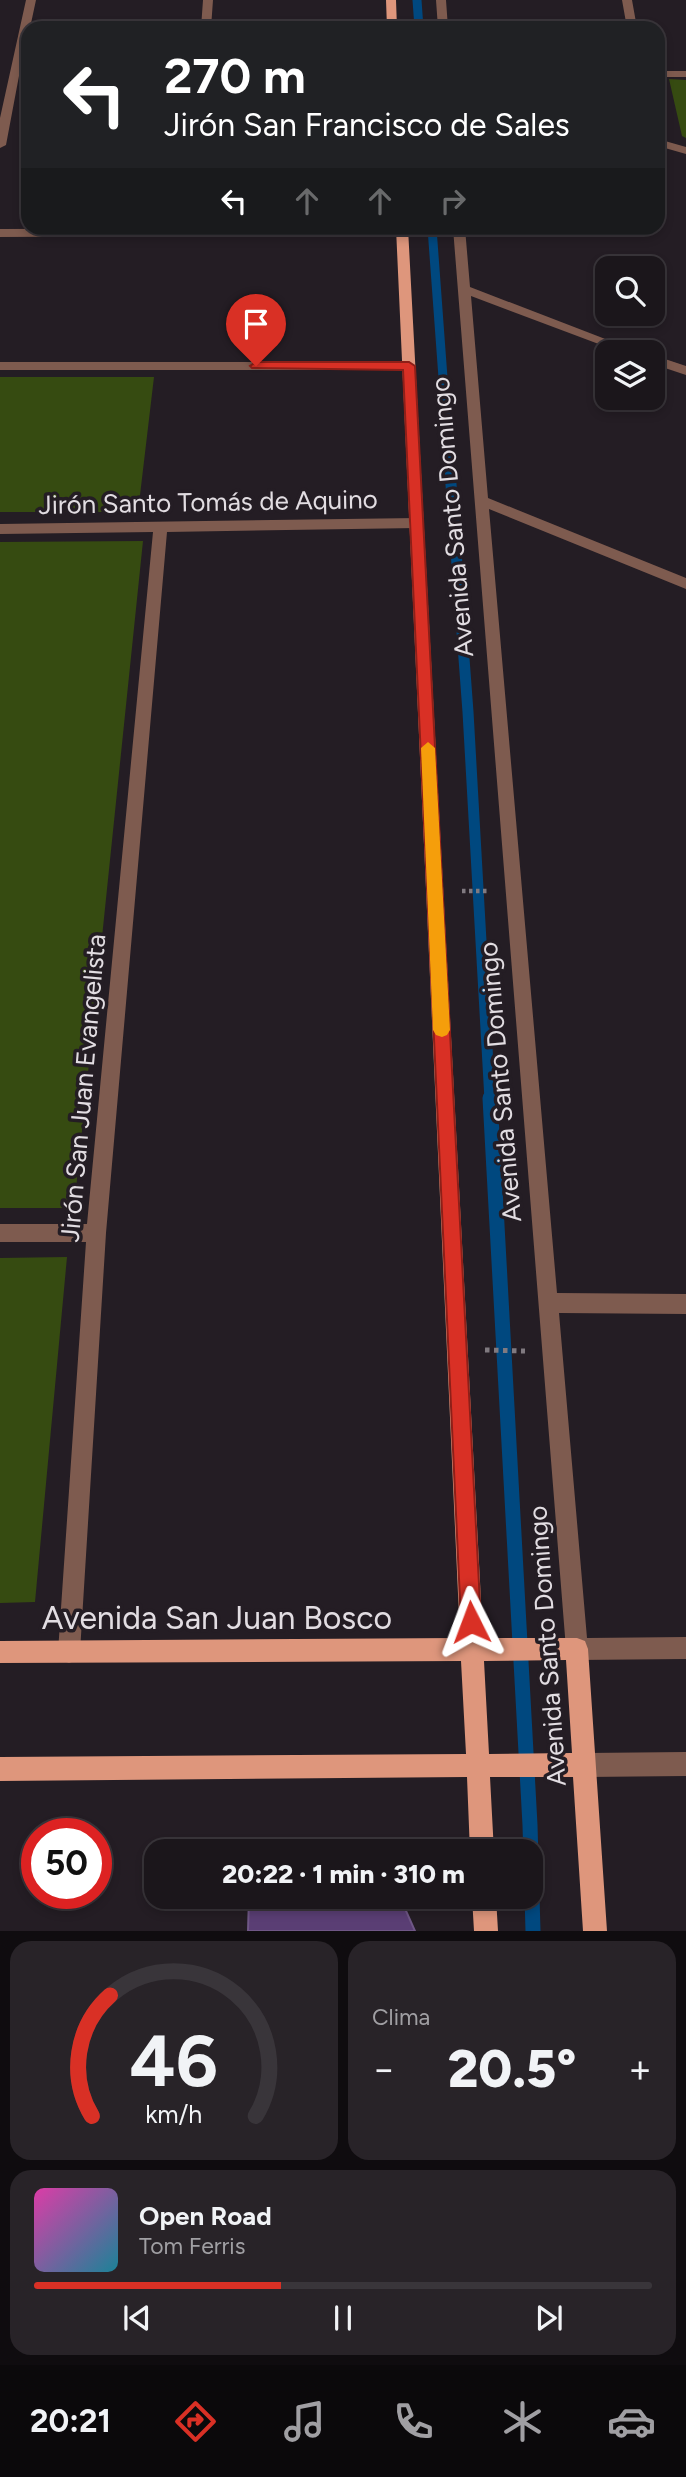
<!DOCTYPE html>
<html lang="es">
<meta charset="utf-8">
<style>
:root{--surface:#1b161b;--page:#282328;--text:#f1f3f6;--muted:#a09fa3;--line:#39353a;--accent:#d93025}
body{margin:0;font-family:Figtree,sans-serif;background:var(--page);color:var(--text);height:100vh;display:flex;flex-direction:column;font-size:26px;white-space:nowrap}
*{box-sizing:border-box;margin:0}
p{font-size:23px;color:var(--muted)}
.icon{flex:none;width:38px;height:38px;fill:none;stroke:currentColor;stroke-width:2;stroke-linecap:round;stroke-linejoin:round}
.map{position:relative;height:1931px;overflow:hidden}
.sheet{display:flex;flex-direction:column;gap:10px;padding:10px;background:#0f0c0f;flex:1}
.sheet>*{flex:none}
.guide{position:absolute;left:21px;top:21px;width:644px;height:214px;border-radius:21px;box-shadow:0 4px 10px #0003,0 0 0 2px var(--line);background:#202124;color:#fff;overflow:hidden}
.tools{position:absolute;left:595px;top:256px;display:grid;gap:14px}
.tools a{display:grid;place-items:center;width:70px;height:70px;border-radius:14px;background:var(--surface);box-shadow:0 4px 10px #0003,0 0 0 2px var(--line);font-size:35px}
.speed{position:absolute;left:21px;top:1818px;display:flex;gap:14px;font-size:35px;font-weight:700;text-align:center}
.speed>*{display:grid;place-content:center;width:91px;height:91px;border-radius:50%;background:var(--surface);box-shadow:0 4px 10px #0003,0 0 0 2px var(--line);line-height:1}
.speed .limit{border:10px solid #d22;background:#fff;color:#111}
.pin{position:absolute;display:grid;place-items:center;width:60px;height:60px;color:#fff;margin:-72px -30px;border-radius:50% 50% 50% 0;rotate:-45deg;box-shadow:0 0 7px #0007}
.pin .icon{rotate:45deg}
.me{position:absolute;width:77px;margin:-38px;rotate:357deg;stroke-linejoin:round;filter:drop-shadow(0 0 5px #0008)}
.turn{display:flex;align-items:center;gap:24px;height:147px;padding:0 28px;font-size:32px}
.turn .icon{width:91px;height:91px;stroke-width:2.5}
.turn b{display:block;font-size:49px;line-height:60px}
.lanes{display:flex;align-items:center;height:66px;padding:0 28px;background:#0003;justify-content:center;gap:35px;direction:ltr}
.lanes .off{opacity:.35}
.big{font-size:52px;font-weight:800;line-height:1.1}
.sheet .card{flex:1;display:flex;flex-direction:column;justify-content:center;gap:10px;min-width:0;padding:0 24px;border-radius:21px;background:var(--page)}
.sheet .dial{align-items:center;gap:0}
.dial svg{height:182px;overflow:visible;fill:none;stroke:var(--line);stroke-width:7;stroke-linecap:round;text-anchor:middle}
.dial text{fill:var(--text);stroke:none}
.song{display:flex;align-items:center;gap:21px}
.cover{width:84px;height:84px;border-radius:10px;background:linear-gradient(135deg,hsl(320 70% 55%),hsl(190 70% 35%))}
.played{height:7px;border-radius:4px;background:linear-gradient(90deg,var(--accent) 40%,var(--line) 40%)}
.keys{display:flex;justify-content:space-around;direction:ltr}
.heat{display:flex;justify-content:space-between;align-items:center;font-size:38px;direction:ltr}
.sheet .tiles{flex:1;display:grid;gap:10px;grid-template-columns:1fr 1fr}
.card:last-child{grid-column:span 2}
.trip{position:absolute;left:144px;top:1839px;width:399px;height:70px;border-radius:21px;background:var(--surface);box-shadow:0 4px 10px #0003,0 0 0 2px var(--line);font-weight:800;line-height:70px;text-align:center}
.tab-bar{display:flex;height:112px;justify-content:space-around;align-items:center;background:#0b090b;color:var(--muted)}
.tab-bar .icon{width:49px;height:49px}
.tab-bar .active{color:var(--accent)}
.tab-bar b{font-size:32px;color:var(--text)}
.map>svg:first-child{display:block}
.green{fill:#364b11}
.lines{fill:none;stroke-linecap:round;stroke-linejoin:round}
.stream-far2{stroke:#00487f;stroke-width:9}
.stream-far1{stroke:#00487f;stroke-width:11}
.stream{stroke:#00487f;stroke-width:15}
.building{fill:#5a3e74;stroke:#6f5786;stroke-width:2}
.path-far1{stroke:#807a80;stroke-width:4.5;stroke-dasharray:3.5 3.5;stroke-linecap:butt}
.path{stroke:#807a80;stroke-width:5;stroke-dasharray:4.5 4.5;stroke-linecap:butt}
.minor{fill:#7e5b4f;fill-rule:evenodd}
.major{fill:#de967c;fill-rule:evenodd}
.route{fill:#d93025;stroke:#8d1f18;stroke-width:2}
.slow{fill:#f59e0b}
.labels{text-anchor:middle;stroke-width:7;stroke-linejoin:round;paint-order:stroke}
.street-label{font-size:26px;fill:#e2dde2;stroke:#241d24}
.near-street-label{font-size:32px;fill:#e2dde2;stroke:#241d24}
</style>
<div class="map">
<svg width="686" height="1931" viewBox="0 0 686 1931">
<rect width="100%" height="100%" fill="#241d24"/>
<!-- green -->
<path class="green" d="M669 79 686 80V138L682 136Z
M0 377H154L138 512H0Z
M143 541 74 1208H0V542Z
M67 1257 35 1602 0 1603V1258Z"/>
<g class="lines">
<!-- stream-far2 -->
<path class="stream-far2" d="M417 0 419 28
M432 228 450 473"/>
<!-- stream-far1 -->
<path class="stream-far1" d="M450 471 468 712 490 1100"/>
<!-- stream -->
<path class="stream" d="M490 1098 530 1825 533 1931"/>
</g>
<!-- building -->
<path class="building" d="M249 1897H396L403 1904 415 1931H248Z"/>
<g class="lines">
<!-- path-far1 -->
<path class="path-far1" d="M462 891H488"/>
<!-- path -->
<path class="path" d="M485 1350 525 1351"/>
<!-- minor -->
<path class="minor" d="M26 0H36L30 28H28L6 145 0 148V118Z
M203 0H213L211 28H201Z
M436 0H446L448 28H438Z
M622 0H632L637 28H627Z
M658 71H686V77H658Z
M658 139 686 147V154L658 146Z
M402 228 406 229V235L0 237V229Z
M453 228H465L470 287 639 352H620L471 296 488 498 686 578V589L489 509 557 1293 686 1294V1314L559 1313 587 1638 686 1637V1659L577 1660 569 1657 566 1649Z
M653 355 686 366V375L653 364Z
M0 362H409L416 366 409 370H0Z
M417 518 424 523 417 528 167 532 106 1233 80 1652 77 1660 69 1663 61 1660 58 1652 86 1242H0V1224H87L153 532 0 534V524Z
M686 1752V1776L586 1777 578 1773 574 1765 578 1757 586 1753Z"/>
<!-- major -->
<path class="major" d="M386 0H396L397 28H387Z
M396 228H408L483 1638H577L585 1641 588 1649 607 1931H583L573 1777H490L494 1852H470L467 1777 0 1781V1757L466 1754 461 1661 0 1663V1641L460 1638ZM566 1660 572 1753 489 1754 484 1661Z
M472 1897H496L498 1931H474Z"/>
</g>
<!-- route -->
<path class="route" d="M256 362H409L415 366 481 1622 478 1629 471 1632 464 1629 461 1622 403 370 252 368 250 366Z"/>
<!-- slow -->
<path class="slow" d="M428 742 435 748 450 1030 447 1035 442 1037 436 1035 433 1030 421 748Z"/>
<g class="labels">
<!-- street labels -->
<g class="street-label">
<text transform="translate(208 502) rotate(-1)" y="9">Jirón Santo Tomás de Aquino</text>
<text transform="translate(452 517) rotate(-95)" y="9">Avenida Santo Domingo</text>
<text transform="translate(500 1082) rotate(-95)" y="9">Avenida Santo Domingo</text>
<text transform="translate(83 1088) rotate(-85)" y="9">Jirón San Juan Evangelista</text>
<text transform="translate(547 1646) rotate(-94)" y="9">Avenida Santo Domingo</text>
</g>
<!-- near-street labels -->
<g class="near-street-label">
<text x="217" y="1629">Avenida San Juan Bosco</text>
</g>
</g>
</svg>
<div class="tools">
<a><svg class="icon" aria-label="search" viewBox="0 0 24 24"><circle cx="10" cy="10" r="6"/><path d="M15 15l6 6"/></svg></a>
<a><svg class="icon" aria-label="layers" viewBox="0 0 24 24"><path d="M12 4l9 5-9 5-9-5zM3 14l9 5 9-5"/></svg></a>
</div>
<div class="speed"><div class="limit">50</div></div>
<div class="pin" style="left:256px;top:366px;background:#d93025"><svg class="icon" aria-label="arrive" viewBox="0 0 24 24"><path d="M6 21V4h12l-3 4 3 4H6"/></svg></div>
<svg class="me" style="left:471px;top:1622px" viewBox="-20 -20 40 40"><path d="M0-17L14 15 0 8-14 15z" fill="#d93025" stroke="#fff" stroke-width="4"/></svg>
<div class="trip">20:22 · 1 min · 310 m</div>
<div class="guide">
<div class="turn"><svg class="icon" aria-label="left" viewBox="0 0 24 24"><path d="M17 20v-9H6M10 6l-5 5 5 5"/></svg><div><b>270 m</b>Jirón San Francisco de Sales</div></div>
<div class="lanes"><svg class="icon" aria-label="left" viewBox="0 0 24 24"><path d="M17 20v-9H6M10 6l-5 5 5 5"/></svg><svg class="icon off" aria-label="ahead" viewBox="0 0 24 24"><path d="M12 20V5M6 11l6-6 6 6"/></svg><svg class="icon off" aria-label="ahead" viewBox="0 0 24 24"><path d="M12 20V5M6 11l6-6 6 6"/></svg><svg class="icon off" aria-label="right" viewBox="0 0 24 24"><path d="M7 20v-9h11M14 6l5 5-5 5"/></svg></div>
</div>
</div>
<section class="sheet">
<div class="tiles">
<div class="card dial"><svg viewBox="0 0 100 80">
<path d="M14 69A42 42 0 1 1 86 69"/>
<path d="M14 69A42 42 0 0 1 22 16" stroke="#d93025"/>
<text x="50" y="56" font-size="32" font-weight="700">46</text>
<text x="50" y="72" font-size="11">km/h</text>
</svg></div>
<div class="card"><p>Clima</p>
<div class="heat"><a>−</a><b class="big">20.5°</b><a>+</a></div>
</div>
<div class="card">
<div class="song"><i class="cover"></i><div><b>Open Road</b><p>Tom Ferris</p></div></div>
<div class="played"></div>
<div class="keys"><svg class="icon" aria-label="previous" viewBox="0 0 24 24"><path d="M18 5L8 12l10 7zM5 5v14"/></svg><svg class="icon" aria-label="pause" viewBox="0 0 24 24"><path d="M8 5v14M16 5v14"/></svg><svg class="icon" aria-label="next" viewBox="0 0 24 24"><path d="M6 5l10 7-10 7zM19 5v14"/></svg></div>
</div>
</div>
</section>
<nav class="tab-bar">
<b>20:21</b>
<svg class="icon active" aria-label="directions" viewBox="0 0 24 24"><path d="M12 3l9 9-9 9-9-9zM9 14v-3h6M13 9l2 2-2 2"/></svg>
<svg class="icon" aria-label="music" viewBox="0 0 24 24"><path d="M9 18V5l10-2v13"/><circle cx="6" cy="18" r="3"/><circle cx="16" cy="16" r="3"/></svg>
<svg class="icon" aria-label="phone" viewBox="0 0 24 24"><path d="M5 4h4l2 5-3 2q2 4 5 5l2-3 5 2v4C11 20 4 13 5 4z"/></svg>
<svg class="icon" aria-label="climate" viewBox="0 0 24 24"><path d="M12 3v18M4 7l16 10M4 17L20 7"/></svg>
<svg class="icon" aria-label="car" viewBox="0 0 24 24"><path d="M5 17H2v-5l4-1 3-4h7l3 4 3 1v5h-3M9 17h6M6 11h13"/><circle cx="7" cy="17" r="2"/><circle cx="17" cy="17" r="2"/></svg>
</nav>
